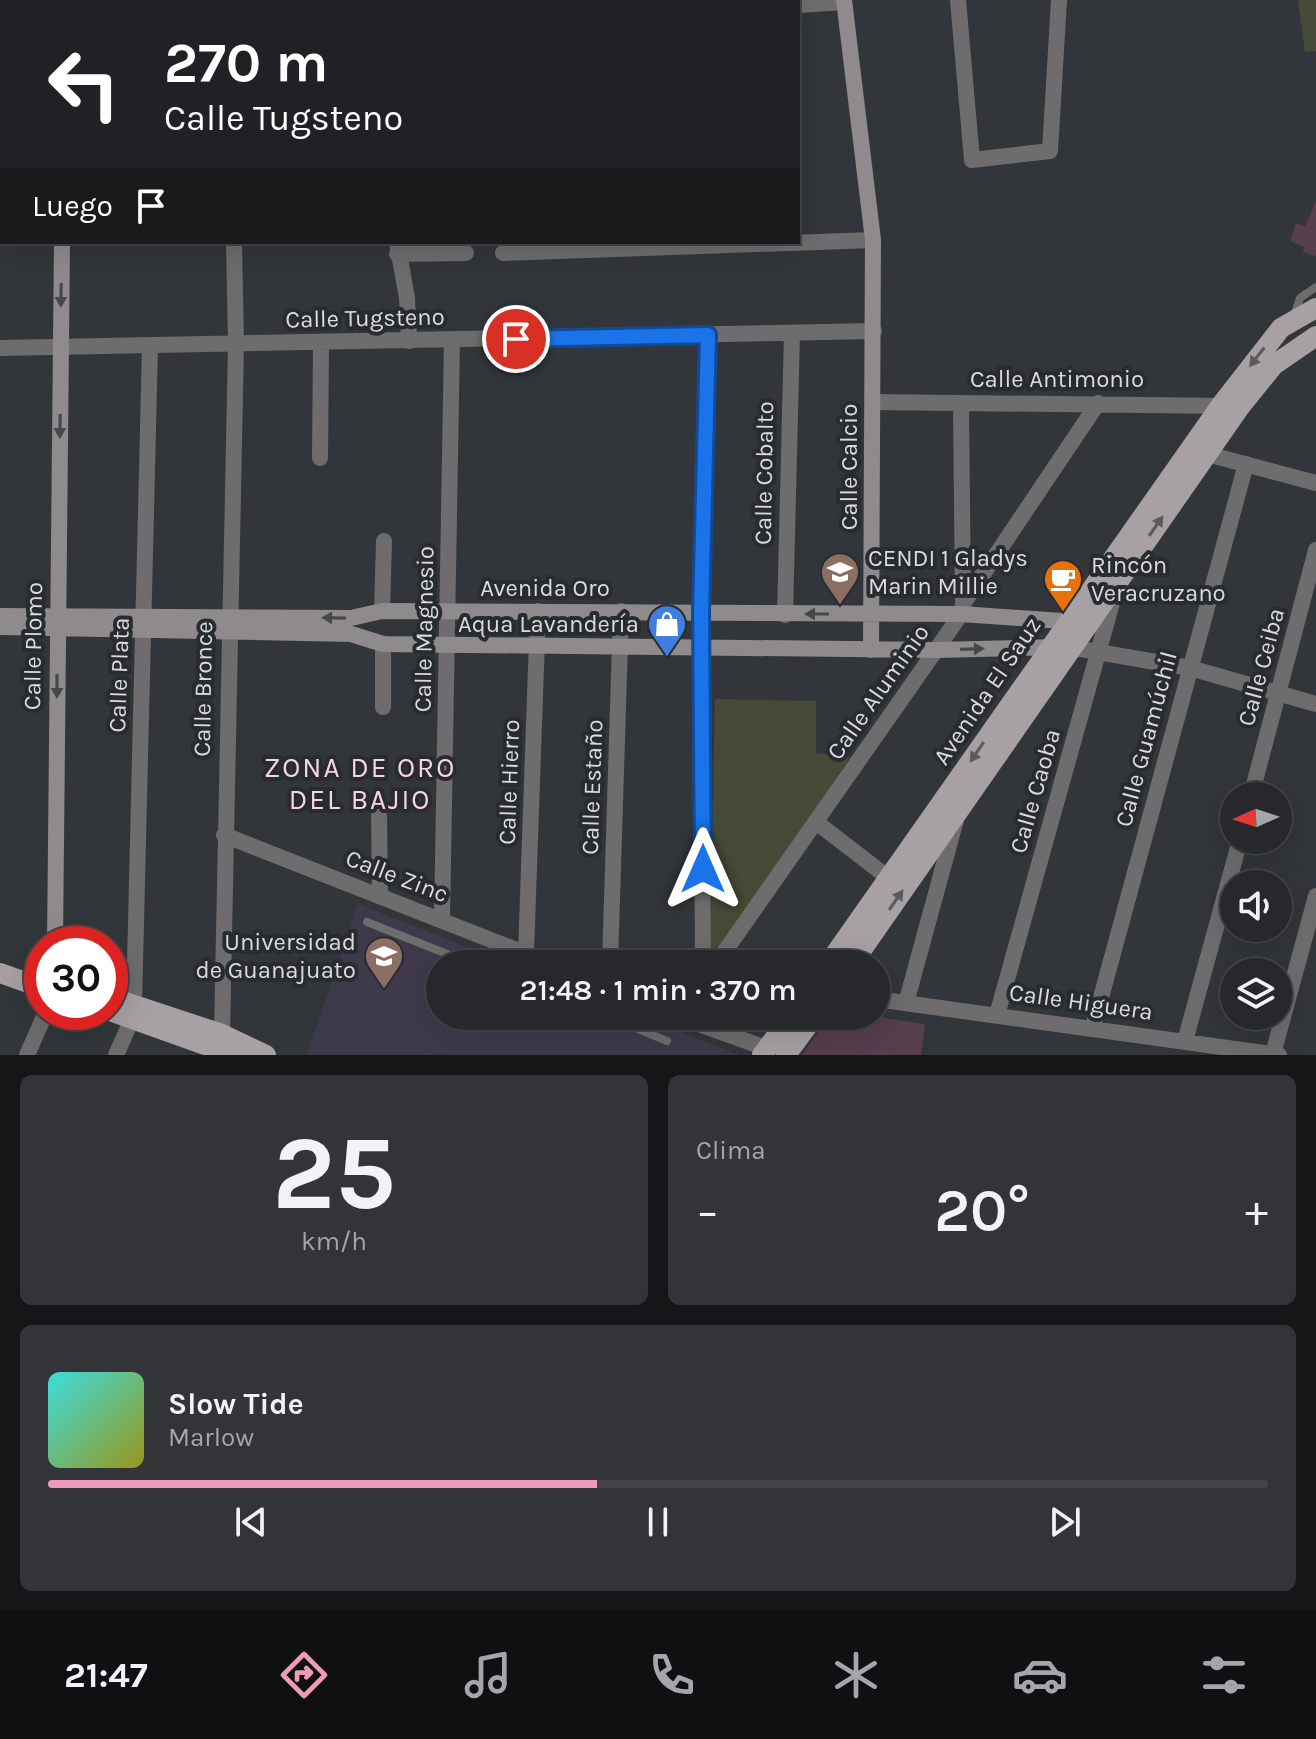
<!DOCTYPE html>
<html lang="es">
<meta charset="utf-8">
<style>
:root{--surface:#26282c;--page:#323438;--text:#f1f3f6;--muted:#a4a6a9;--line:#424448;--accent:#ef9ab8}
body{margin:0;font-family:Karla,sans-serif;background:var(--page);color:var(--text);height:100vh;display:flex;flex-direction:column;font-size:30px;white-space:nowrap}
*{box-sizing:border-box;margin:0}
p{font-size:26px;color:var(--muted)}
.icon{flex:none;width:44px;height:44px;fill:none;stroke:currentColor;stroke-width:2;stroke-linecap:round;stroke-linejoin:round}
.map{position:relative;height:1055px;overflow:hidden}
.sheet{display:flex;flex-direction:column;gap:20px;padding:20px;background:#151618;flex:1}
.sheet>*{flex:none}
.top-card{position:absolute;left:0px;top:0px;width:800px;height:244px;box-shadow:0 8px 32px #0002,0 0 0 2px var(--line);background:#202124;color:#fff;overflow:hidden}
.needle{width:52px;rotate:267deg}
.buttons{position:absolute;left:1220px;top:782px;display:grid;gap:16px}
.buttons a{display:grid;place-items:center;width:72px;height:72px;border-radius:50%;background:var(--surface);box-shadow:0 8px 32px #0002,0 0 0 2px var(--line);font-size:40px}
.speed{position:absolute;left:24px;top:926px;display:flex;gap:16px;font-size:40px;font-weight:700;text-align:center}
.speed>*{display:grid;place-content:center;width:104px;height:104px;border-radius:50%;background:var(--surface);box-shadow:0 8px 32px #0002,0 0 0 2px var(--line);line-height:1}
.speed .limit{border:12px solid #d22;background:#fff;color:#111}
.pin{position:absolute;display:grid;place-items:center;width:68px;height:68px;color:#fff;margin:-34px;border:4px solid #fff;border-radius:50%;box-shadow:0 2px 8px #0007}
.me{position:absolute;width:88px;margin:-44px;rotate:0deg;stroke-linejoin:round;filter:drop-shadow(0 0 6px #0008)}
.turn{display:flex;align-items:center;gap:28px;height:168px;padding:0 32px;font-size:36px}
.turn .icon{width:104px;height:104px;stroke-width:2.5}
.turn b{display:block;font-size:56px;line-height:68px}
.then{display:flex;align-items:center;height:76px;padding:0 32px;background:#0003;gap:16px;font-size:30px}
.big{font-size:60px;font-weight:600;line-height:1.1}
.sheet .card{flex:1;display:flex;flex-direction:column;justify-content:center;gap:12px;min-width:0;padding:0 28px;border-radius:12px;background:var(--page)}
.sheet .dial{align-items:center;gap:0}
.dial b{font-size:104px;line-height:1}
.song{display:flex;align-items:center;gap:24px}
.cover{width:96px;height:96px;border-radius:12px;background:linear-gradient(135deg,hsl(180 70% 55%),hsl(60 70% 35%))}
.played{height:8px;border-radius:4px;background:linear-gradient(90deg,var(--accent) 45%,var(--line) 45%)}
.keys{display:flex;justify-content:space-around;direction:ltr}
.heat{display:flex;justify-content:space-between;align-items:center;font-size:44px;direction:ltr}
.sheet .tiles{flex:1;display:grid;gap:20px;grid-template-columns:1fr 1fr}
.card:last-child{grid-column:span 2}
.trip{position:absolute;left:426px;top:950px;width:464px;height:80px;border-radius:40px;background:var(--surface);box-shadow:0 8px 32px #0002,0 0 0 2px var(--line);font-weight:600;line-height:80px;text-align:center}
.menu{display:flex;height:128px;justify-content:space-around;align-items:center;background:#0f1012;color:var(--muted)}
.menu .icon{width:56px;height:56px}
.menu .active{color:var(--accent)}
.menu b{font-size:36px;color:var(--text)}
.map>svg:first-child{display:block}
.education{fill:#3f3a4b}
.green{fill:#454b36}
.building{fill:#563e4d}
.lines{fill:none;stroke-linecap:round;stroke-linejoin:round}
.lane{stroke:#6f6c6d;stroke-width:8}
.street{stroke:#6f6c6d;stroke-width:16}
.secondary{stroke:#8f8a8b;stroke-width:16}
.primary{stroke:#a8a1a3;stroke-width:20}
.oneway{fill:#47484b}
.oneway2{fill:#5b5b5e}
.route-casing{stroke:#114b97;stroke-width:20}
.route{stroke:#1a73e8;stroke-width:14}
.labels{text-anchor:middle;stroke-width:8;stroke-linejoin:round;paint-order:stroke}
.street-label{font-size:24px;fill:#d9dbde;stroke:#282c30}
.poi-label{font-size:24px;fill:#d9dbde;stroke:#282c30;text-anchor:start}
.quarter-label{font-size:28px;letter-spacing:2px;fill:#f7d5e0;stroke:#282c30}
</style>
<div class="map">
<svg width="1316" height="1055" viewBox="0 0 1316 1055">
<rect width="100%" height="100%" fill="#32363a"/>
<!-- education -->
<path class="education" d="M358 904 510 964H440V1016H641L739 1055H307Z"/>
<!-- green -->
<path class="green" d="M1298 0H1316V51L1305 52Z
M715 699 816 701V753L850 757 713 964H710Z"/>
<!-- building -->
<path class="building" d="M1316 201V256L1303 252 1304 247 1290 241 1296 223 1305 226Z
M829 1016H871L925 1024 921 1055H802Z"/>
<g class="lines">
<!-- lane -->
<path class="lane" d="M1294 316 1300 298 1316 287
M367 922 472 964
M607 1016 667 1041"/>
<!-- street -->
<path class="street" d="M228 0V2
M958 0 972 160 1050 151 1059 0
M798 5 844 2
M0 7H2
M0 186H2
M397 242 407 298 409 341
M503 253 873 240
M397 254 466 253
M0 348 874 331
M873 402 1228 406
M961 403 963 604
M1207 454 1316 483
M320 458 321 343
M382 611 384 541
M785 615 792 333
M383 644V707
M1075 648 1190 668 1316 704
M1251 796 1316 550
M379 815 380 894
M816 822 890 879
M224 835 552 964
M442 918 452 340
M526 953 538 611
M610 964 621 611
M703 964 701 612 708 335
M716 964 936 650 961 614 963 604 1098 403
M876 999 1279 1055
M906 1003 956 820
M997 1015 1115 592
M676 1016 777 1052
M1093 1027 1246 464
M222 1034 236 344 234 242
M1185 1041 1240 840
M1273 1054 1316 896
M27 1055 46 1012
M116 1055 132 1019 134 1005 150 346"/>
<!-- secondary -->
<path class="secondary" d="M844 0 873 240 871 650
M65 2V0
M0 616 351 618 382 611 961 614 1077 622
M0 627 351 634 383 644 936 650 1061 647
M55 944 62 242"/>
<!-- primary -->
<path class="primary" d="M828 964 1221 405 1281 328 1316 308
M852 964 1240 407 1274 365 1316 336
M0 973 42 988
M110 997 222 1034 266 1055
M110 1011 233 1055
M762 1055 791 1016
M786 1055 815 1016"/>
</g>
<!-- one-way arrows -->
<defs><path id="oneway-solid" d="M-6-.8H1V-3.2L6.5 0L1 3.2V.8H-6Z" transform="scale(2)"/></defs>
<g class="oneway">
<use href="#oneway-solid" transform="translate(61 295) rotate(91)"/>
<use href="#oneway-solid" transform="translate(60 426) rotate(91)"/>
<use href="#oneway-solid" transform="translate(817 614) rotate(180)"/>
<use href="#oneway-solid" transform="translate(334 618) rotate(-179)"/>
<use href="#oneway-solid" transform="translate(972 649) rotate(-2)"/>
<use href="#oneway-solid" transform="translate(57 686) rotate(90)"/>
</g>
<g class="oneway2">
<use href="#oneway-solid" transform="translate(1257 357) rotate(128)"/>
<use href="#oneway-solid" transform="translate(1156 526) rotate(-55)"/>
<use href="#oneway-solid" transform="translate(977 752) rotate(124)"/>
<use href="#oneway-solid" transform="translate(896 900) rotate(-55)"/>
</g>
<g class="lines">
<!-- route casing -->
<g class="route-casing">
<path id="route" d="M516 339 708 335 701 612 703 869"/>
</g>
<!-- route -->
<use href="#route" class="route"/>
</g>
<!-- icons -->
<defs>
<g id="school-pin" transform="scale(2)"><path d="M0 17L-7.5 6A9.5 9.5 0 1 1 7.5 6Z" fill="#8d6e63" stroke="#282c30"/><path d="M0-5L7-2L0 1L-7-2ZM-4 1L0 2.5L4 1V4Q0 6-4 4Z" fill="#fff"/></g>
<g id="cafe-pin" transform="scale(2)"><path d="M0 17L-7.5 6A9.5 9.5 0 1 1 7.5 6Z" fill="#e8710a" stroke="#282c30"/><path d="M-5.5-4.5H6V0H3Q3 3.5 0 3.5H-2.5Q-5.5 3.5-5.5 0ZM3-3.2v2h1.7v-2ZM-6 4.5H4V6H-6Z" fill="#fff"/></g>
<g id="shop-pin" transform="scale(2)"><path d="M0 17L-7.5 6A9.5 9.5 0 1 1 7.5 6Z" fill="#3f7fe0" stroke="#282c30"/><path d="M-5-2.5h2.3a2.7 3.5 0 0 1 5.4 0H5L5.5 6h-11ZM-1.5-2.5h3a1.5 2.3 0 0 0-3 0Z" fill="#fff"/></g>
</defs>
<g fill-rule="evenodd">
<use href="#school-pin" x="840" y="572"/>
<use href="#cafe-pin" x="1063" y="579"/>
<use href="#shop-pin" x="667" y="624"/>
<use href="#school-pin" x="384" y="956"/>
</g>
<g class="labels">
<!-- street labels -->
<g class="street-label">
<text transform="translate(365 318) rotate(-1)" y="8">Calle Tugsteno</text>
<text x="1057" y="387">Calle Antimonio</text>
<text transform="translate(849 467) rotate(-90)" y="8">Calle Calcio</text>
<text transform="translate(764 473) rotate(-89)" y="8">Calle Cobalto</text>
<text x="545" y="596">Avenida Oro</text>
<text transform="translate(424 629) rotate(-89)" y="8">Calle Magnesio</text>
<text transform="translate(33 646) rotate(-89)" y="8">Calle Plomo</text>
<text transform="translate(1261 667) rotate(-75)" y="8">Calle Ceiba</text>
<text transform="translate(119 675) rotate(-88)" y="8">Calle Plata</text>
<text transform="translate(203 689) rotate(-89)" y="8">Calle Bronce</text>
<text transform="translate(987 691) rotate(-56)" y="8">Avenida El Sauz</text>
<text transform="translate(878 692) rotate(-55)" y="8">Calle Aluminio</text>
<text transform="translate(1146 739) rotate(-75)" y="8">Calle Guamúchil</text>
<text transform="translate(509 782) rotate(-88)" y="8">Calle Hierro</text>
<text transform="translate(592 787) rotate(-88)" y="8">Calle Estaño</text>
<text transform="translate(1035 791) rotate(-74)" y="8">Calle Caoba</text>
<text transform="translate(397 876) rotate(21)" y="8">Calle Zinc</text>
<text transform="translate(1081 1002) rotate(8)" y="8">Calle Higuera</text>
</g>
<!-- poi labels -->
<g class="poi-label">
<text x="868" y="566">CENDI 1 Gladys<tspan x="868" dy="28">Marin Millie</tspan></text>
<text x="1091" y="573">Rincón<tspan x="1091" dy="28">Veracruzano</tspan></text>
<text x="639" y="632" text-anchor="end">Aqua Lavandería</text>
<text x="356" y="950" text-anchor="end">Universidad<tspan x="356" dy="28">de Guanajuato</tspan></text>
</g>
<!-- quarter labels -->
<g class="quarter-label">
<text x="360" y="777">ZONA DE ORO<tspan x="360" dy="32">DEL BAJIO</tspan></text>
</g>
</g>
</svg>
<div class="buttons">
<a><svg class="needle" viewBox="-14 -14 28 28"><path d="M0-13l5 13h-10z" fill="#e53935"/><path d="M0 13l5-13h-10z" fill="#a4a6a9"/></svg></a>
<a><svg class="icon" aria-label="sound" viewBox="0 0 24 24"><path d="M4 9h4l5-4v14l-5-4H4zM17 9q2 3 0 6"/></svg></a>
<a><svg class="icon" aria-label="layers" viewBox="0 0 24 24"><path d="M12 4l9 5-9 5-9-5zM3 14l9 5 9-5"/></svg></a>
</div>
<div class="speed"><div class="limit">30</div></div>
<div class="pin" style="left:516px;top:339px;background:#d93025"><svg class="icon" aria-label="arrive" viewBox="0 0 24 24"><path d="M6 21V4h12l-3 4 3 4H6"/></svg></div>
<svg class="me" style="left:703px;top:869px" viewBox="-20 -20 40 40"><path d="M0-17L14 15 0 8-14 15z" fill="#1a73e8" stroke="#fff" stroke-width="4"/></svg>
<div class="trip">21:48 · 1 min · 370 m</div>
<div class="top-card">
<div class="turn"><svg class="icon" aria-label="left" viewBox="0 0 24 24"><path d="M17 20v-9H6M10 6l-5 5 5 5"/></svg><div><b>270 m</b>Calle Tugsteno</div></div>
<div class="then">Luego<svg class="icon" aria-label="arrive" viewBox="0 0 24 24"><path d="M6 21V4h12l-3 4 3 4H6"/></svg></div>
</div>
</div>
<section class="sheet">
<div class="tiles">
<div class="card dial"><b>25</b><p>km/h</p></div>
<div class="card"><p>Clima</p>
<div class="heat"><a>−</a><b class="big">20°</b><a>+</a></div>
</div>
<div class="card">
<div class="song"><i class="cover"></i><div><b>Slow Tide</b><p>Marlow</p></div></div>
<div class="played"></div>
<div class="keys"><svg class="icon" aria-label="previous" viewBox="0 0 24 24"><path d="M18 5L8 12l10 7zM5 5v14"/></svg><svg class="icon" aria-label="pause" viewBox="0 0 24 24"><path d="M8 5v14M16 5v14"/></svg><svg class="icon" aria-label="next" viewBox="0 0 24 24"><path d="M6 5l10 7-10 7zM19 5v14"/></svg></div>
</div>
</div>
</section>
<nav class="menu">
<b>21:47</b>
<svg class="icon active" aria-label="directions" viewBox="0 0 24 24"><path d="M12 3l9 9-9 9-9-9zM9 14v-3h6M13 9l2 2-2 2"/></svg>
<svg class="icon" aria-label="music" viewBox="0 0 24 24"><path d="M9 18V5l10-2v13"/><circle cx="6" cy="18" r="3"/><circle cx="16" cy="16" r="3"/></svg>
<svg class="icon" aria-label="phone" viewBox="0 0 24 24"><path d="M5 4h4l2 5-3 2q2 4 5 5l2-3 5 2v4C11 20 4 13 5 4z"/></svg>
<svg class="icon" aria-label="climate" viewBox="0 0 24 24"><path d="M12 3v18M4 7l16 10M4 17L20 7"/></svg>
<svg class="icon" aria-label="car" viewBox="0 0 24 24"><path d="M5 17H2v-5l4-1 3-4h7l3 4 3 1v5h-3M9 17h6M6 11h13"/><circle cx="7" cy="17" r="2"/><circle cx="17" cy="17" r="2"/></svg>
<svg class="icon" aria-label="filters" viewBox="0 0 24 24"><path d="M4 7h16M4 17h16"/><circle cx="9" cy="7" r="2"/><circle cx="15" cy="17" r="2"/></svg>
</nav>
